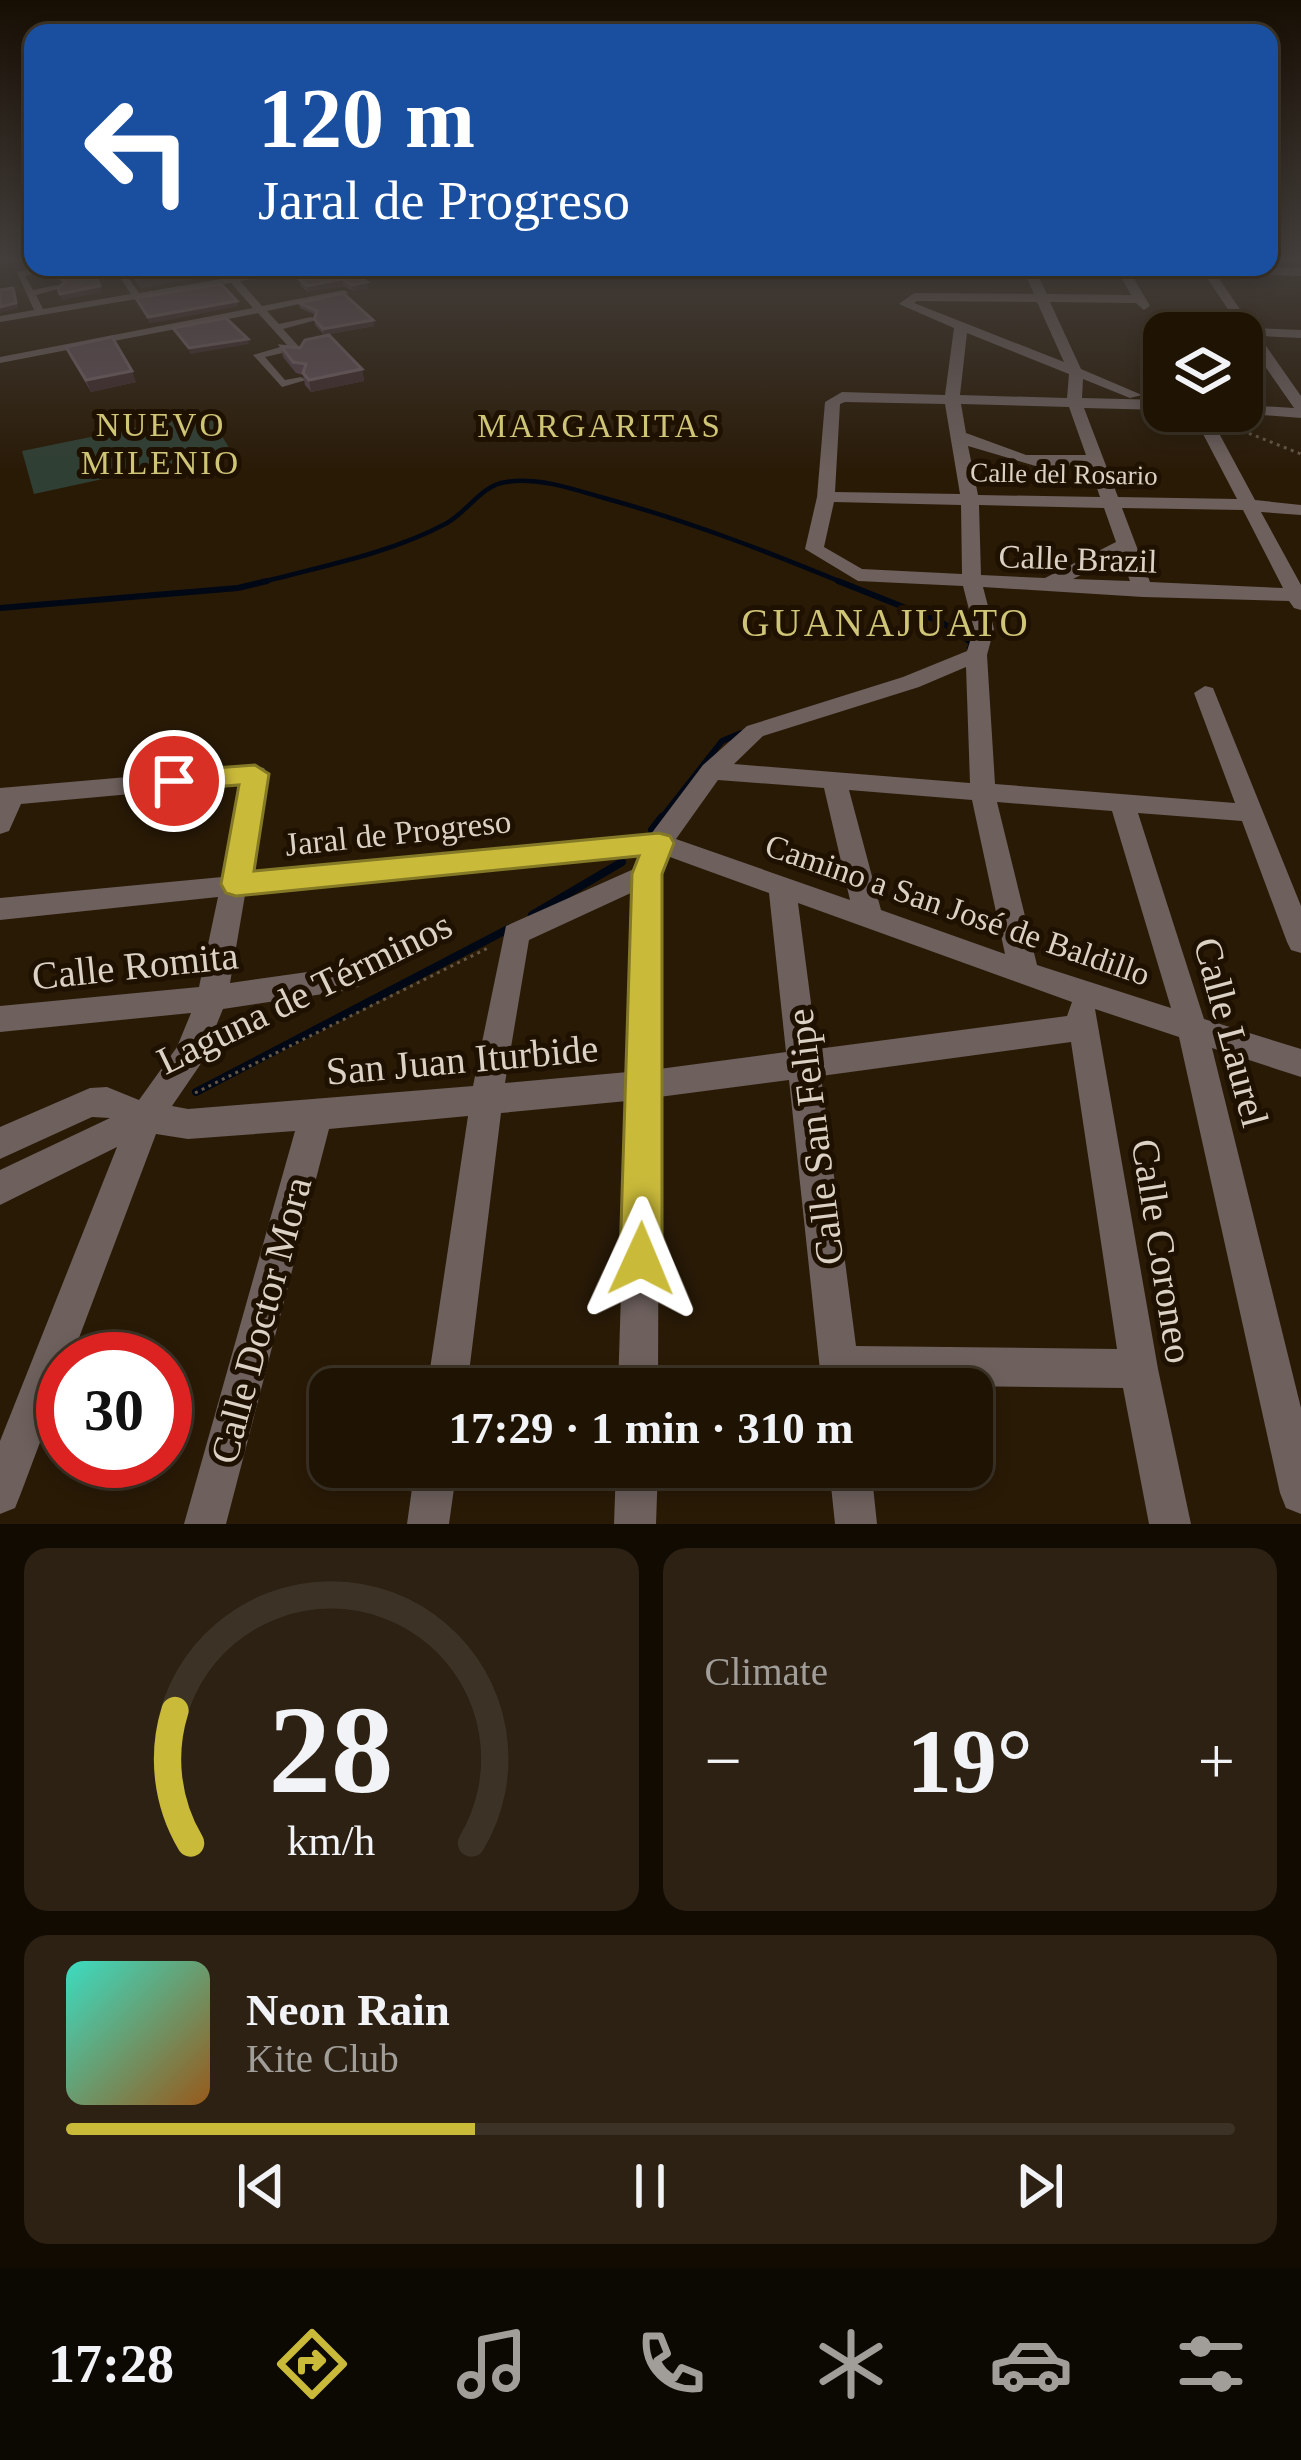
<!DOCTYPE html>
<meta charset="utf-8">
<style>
:root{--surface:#1f1404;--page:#2c2113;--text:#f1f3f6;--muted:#a19e9a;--line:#3c3326;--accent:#caba3a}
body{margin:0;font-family:"Times New Roman",serif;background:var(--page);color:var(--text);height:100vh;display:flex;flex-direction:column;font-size:45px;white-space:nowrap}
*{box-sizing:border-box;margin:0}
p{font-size:39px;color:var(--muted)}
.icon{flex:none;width:66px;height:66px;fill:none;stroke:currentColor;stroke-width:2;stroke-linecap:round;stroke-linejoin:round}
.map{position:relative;height:1524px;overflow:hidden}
.panel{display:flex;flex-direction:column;gap:24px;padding:24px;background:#110b02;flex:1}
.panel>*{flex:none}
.hud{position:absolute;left:24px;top:24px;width:1254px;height:252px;border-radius:24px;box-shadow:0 6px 18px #0003,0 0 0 3px var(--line);background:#1a4fa0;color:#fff;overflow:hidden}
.controls{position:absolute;left:1143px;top:312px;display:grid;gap:24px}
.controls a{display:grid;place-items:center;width:120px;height:120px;border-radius:24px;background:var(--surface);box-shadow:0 6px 18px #0003,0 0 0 3px var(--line);font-size:60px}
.speed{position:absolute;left:36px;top:1332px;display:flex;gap:24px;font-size:60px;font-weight:700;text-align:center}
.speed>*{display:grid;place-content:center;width:156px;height:156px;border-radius:50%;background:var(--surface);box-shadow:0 6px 18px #0003,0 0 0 3px var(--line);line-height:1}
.speed .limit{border:18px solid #d22;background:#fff;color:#111}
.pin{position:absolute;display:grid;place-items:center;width:102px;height:102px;color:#fff;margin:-51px;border:6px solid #fff;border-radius:50%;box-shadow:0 3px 12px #0007}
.me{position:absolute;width:132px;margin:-66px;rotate:1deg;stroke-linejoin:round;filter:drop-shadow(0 0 9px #0008)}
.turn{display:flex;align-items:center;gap:42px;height:252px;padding:0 36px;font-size:54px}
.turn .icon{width:156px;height:156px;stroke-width:2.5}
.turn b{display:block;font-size:84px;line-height:102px}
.big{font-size:90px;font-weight:700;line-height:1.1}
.panel .card{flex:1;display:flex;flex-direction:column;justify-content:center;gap:18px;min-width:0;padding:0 42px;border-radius:24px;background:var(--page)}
.panel .dial{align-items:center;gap:0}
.dial svg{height:312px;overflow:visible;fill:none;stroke:var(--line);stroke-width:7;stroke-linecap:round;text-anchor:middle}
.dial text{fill:var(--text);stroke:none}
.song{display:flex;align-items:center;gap:36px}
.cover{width:144px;height:144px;border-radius:18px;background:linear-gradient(135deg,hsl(170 70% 55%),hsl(30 70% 35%))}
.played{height:12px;border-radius:6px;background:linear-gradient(90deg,var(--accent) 35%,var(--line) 35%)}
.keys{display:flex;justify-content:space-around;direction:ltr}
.heat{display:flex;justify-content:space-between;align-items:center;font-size:66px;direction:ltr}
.panel .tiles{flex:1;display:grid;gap:24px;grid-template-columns:1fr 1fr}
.card:last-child{grid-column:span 2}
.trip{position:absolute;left:309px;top:1368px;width:684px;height:120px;border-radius:24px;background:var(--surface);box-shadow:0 6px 18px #0003,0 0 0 3px var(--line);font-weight:700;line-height:120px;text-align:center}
.dock{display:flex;height:192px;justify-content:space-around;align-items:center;background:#0c0802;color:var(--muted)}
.dock .icon{width:84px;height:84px}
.dock .selected{color:var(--accent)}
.dock b{font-size:54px;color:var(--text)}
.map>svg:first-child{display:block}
.green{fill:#2f3f34}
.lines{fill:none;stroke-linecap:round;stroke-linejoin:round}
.stream-far2{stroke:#000816;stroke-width:4.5}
.stream-far1{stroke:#000816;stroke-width:6}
.stream{stroke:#000816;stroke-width:8}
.path{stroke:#635644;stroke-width:3;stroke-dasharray:3 4.5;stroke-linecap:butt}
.pedestrian{fill:#6d605d;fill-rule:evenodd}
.minor{fill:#6d605d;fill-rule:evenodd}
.wall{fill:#56404c}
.shaded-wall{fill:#3e2a2b}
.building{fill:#645059;stroke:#77646a;stroke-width:3}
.route{fill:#caba3a;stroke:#837926;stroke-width:3}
.labels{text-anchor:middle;stroke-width:10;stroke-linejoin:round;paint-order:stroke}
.far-street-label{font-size:27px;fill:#dbd1c5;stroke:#1f1100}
.far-quarter-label{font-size:33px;letter-spacing:3px;fill:#cfc577;stroke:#1f1100}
.street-label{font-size:33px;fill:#dbd1c5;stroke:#1f1100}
.quarter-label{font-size:39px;letter-spacing:3px;fill:#cfc577;stroke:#1f1100}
.near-street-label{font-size:39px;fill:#dbd1c5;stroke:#1f1100}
</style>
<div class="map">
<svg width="1301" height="1524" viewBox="0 0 1301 1524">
<rect width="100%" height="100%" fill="#291a06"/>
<!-- green -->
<path class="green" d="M208 413 231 451 34 494 22 451Z"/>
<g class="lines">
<!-- stream-far2 -->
<path class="stream-far2" d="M255 584C318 567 390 554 447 523 468 511 482 485 506 482 539 477 573 489 604 498 688 521 766 551 846 584"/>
<!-- stream-far1 -->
<path class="stream-far1" d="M838 581 941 622 972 643 970 648
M0 608 238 588 267 581
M660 820 722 741 741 733"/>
<!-- stream -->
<path class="stream" d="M652 830 662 817
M532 915 622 862
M196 1092 510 928"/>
<!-- path -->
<path class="path" d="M1228 425 1301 454
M195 1093 488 948"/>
<!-- pedestrian -->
<path class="pedestrian" d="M46 267H66L25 276 33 290 57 285 62 288 36 295 43 309 131 294 113 267H121L139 293 227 278 218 267H227L235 277 292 267H312L240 281 262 306 344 290 349 293 267 311 279 324 311 317 316 320 283 329 303 351V355H295L291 351 265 357 285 380 301 377 306 380 282 387 253 355 287 345 258 313 0 363V357L253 308 231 283 0 322V316L34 310 17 272Z"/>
<!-- minor -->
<path class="minor" d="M1022 267H1034L1047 294 1131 295 1115 267H1127L1150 306 1144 310 1136 303 1050 302 1081 369 1142 395 1130 398 1083 379 1082 398 1164 400V410L1084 408 1118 497 1237 499 1191 411H1207L1255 500 1301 505V515L1261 512 1301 585V610L1294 608 1289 601 1143 597 983 587 994 629 987 655 995 784 1235 803 1194 693 1205 686 1213 688 1301 906V953L1291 950 1287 942 1242 821 1138 813 1204 1019 1301 1049V1077L1212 1048 1301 1408V1514L1286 1508 1280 1493 1179 1037 1095 1009 1158 1369 1191 1524H1149L1123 1388 861 1385 862 1389H822L789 1080 659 1097 658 1389H618L627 1101 501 1113 467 1389H427L468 1116 329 1129 226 1524H184L295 1131 188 1139 156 1134 71 1359H63V1381L21 1493 15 1508 0 1514V1441L117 1147 0 1205V1170L110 1118 92 1117 0 1159V1127L90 1088 107 1087 139 1100 177 1047 191 1013 0 1032V1006L199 987 218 897 0 920V898L222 877 241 784 21 804 9 831 0 834V788L255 766 264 768 267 774 249 874 651 834 703 765 747 726 903 677 967 651 974 629 963 586 858 581 805 549 817 497 825 402 842 392 945 395 954 328 899 304 914 293 1034 294ZM917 301 1037 302 1064 362 914 303ZM967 333 1069 374 1067 398 960 395ZM845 402 945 404 960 494 835 492 840 404ZM961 404 1069 407 1086 455H1026L966 433ZM968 446 1039 467 1089 465 1100 497 978 495ZM834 502 961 505 962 574 862 569 824 547ZM979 505 1104 508 1116 542 1045 578 981 575ZM1122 508 1243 510 1283 588 1150 582ZM1120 555 1130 581 1073 579ZM966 667 970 783 734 764 763 736 919 687ZM718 780 824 788 850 900 676 839ZM849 790 972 800 1005 954 881 910ZM997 802 1112 811 1171 1008 1037 965ZM642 854 636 868 506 926 473 1086 188 1109 172 1106 200 1065 223 1009 350 990 360 986 365 978 360 970 350 966 230 983 245 895ZM667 856 769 893 786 1052 659 1069 660 874ZM633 892 628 1072 505 1083 529 940ZM798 903 1072 1002 1067 1016 817 1049ZM1071 1042 1117 1349 856 1346 821 1076Z
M1153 267 1301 268V276L1215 273 1253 328 1301 330V338L1259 336 1301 396V418L1237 413 1242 411V405L1294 408 1242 333 1151 330 1149 327 1156 323 1240 327 1203 272Z
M415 1467H457L449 1524H407Z
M616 1467H658L656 1524H614Z
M829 1467H871L877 1524H835Z"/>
</g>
<!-- wall -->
<path class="wall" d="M125 267H182L187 280 141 288Z
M311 267 368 289 353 291 343 286 308 292 301 287 300 280 317 277Z
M299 303 373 320 374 326 324 335 315 325 316 315 300 308Z
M281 346 362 369 364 381 311 392 305 385 303 375 296 373 283 357Z
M66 347 136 382 91 392 71 358Z"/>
<!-- shaded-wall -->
<path class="shaded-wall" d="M184 270 187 280 141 288 138 278Z
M342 279 343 286 308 292 307 286Z
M367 282 368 289 353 291 352 285Z
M100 286 102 292 62 300 60 294Z
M15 293 18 308 0 313V307Z
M237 301 238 306 164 321 149 323 148 317Z
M373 320 374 326 324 335 323 329Z
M248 339 249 344 190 354 189 348Z
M362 369 364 381 311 392 309 380Z
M132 371 136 382 91 392 86 380Z"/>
<!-- building -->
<path class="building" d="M62 267H92L100 286 60 294 58 288 65 282 49 270Z
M130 267H182L184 270 138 278Z
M313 267H345L367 282 352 285 342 279 307 286 300 280 320 277Z
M221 284 237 301 148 317 136 298Z
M13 288 16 303 0 307V290Z
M343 293 373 320 323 329 314 319 317 311 299 303Z
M226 318 248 339 189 348 173 328Z
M329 335 362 369 309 380 303 373 306 364 293 362 281 346 300 348 305 340Z
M112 337 132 371 86 380 66 347Z"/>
<!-- sky -->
<linearGradient id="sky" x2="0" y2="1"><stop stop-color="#170e03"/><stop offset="0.55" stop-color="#433e3b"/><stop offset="1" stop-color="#433e3b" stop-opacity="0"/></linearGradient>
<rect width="1301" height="472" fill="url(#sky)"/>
<!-- route -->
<path class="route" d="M255 765 269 774 254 871 659 833 670 836 674 843 662 874V1259L656 1273 641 1279 627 1273 620 1259 632 874 639 856 236 896 226 893 221 884 239 785 174 790 160 781 174 771Z"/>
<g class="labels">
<!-- far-street labels -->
<g class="far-street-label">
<text transform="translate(1064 474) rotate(1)" y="9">Calle del Rosario</text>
</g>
<!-- far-quarter labels -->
<g class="far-quarter-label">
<text x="161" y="436">NUEVO<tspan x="161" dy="38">MILENIO</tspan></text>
<text x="600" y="437">MARGARITAS</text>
</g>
<!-- street labels -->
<g class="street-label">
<text transform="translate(1078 558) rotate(2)" y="12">Calle Brazil</text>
<text transform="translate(398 832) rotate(-6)" y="12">Jaral de Progreso</text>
<text transform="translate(958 909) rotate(19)" y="12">Camino a San José de Baldillo</text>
</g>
<!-- quarter labels -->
<g class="quarter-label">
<text x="886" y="636">GUANAJUATO</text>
</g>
<!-- near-street labels -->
<g class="near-street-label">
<text transform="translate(135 965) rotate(-6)" y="14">Calle Romita</text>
<text transform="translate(304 992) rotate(-26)" y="14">Laguna de Términos</text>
<text transform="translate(1232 1032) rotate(75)" y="14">Calle Laurel</text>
<text transform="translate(462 1059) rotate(-5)" y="14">San Juan Iturbide</text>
<text transform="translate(814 1137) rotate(-97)" y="14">Calle San Felipe</text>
<text transform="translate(1163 1251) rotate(81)" y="14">Calle Coroneo</text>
<text transform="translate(260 1320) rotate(-75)" y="14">Calle Doctor Mora</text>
</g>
</g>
</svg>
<div class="controls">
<a><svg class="icon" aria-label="layers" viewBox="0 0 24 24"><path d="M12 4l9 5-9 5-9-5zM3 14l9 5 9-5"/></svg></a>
</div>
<div class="speed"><div class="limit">30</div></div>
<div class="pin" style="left:174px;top:781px;background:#d93025"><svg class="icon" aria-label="arrive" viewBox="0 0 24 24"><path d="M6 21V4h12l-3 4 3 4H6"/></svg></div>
<svg class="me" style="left:641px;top:1259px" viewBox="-20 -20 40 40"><path d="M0-17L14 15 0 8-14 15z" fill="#caba3a" stroke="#fff" stroke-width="4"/></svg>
<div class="trip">17:29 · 1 min · 310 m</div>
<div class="hud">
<div class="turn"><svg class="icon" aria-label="left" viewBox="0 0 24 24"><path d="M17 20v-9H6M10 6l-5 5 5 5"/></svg><div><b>120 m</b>Jaral de Progreso</div></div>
</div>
</div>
<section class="panel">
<div class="tiles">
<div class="card dial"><svg viewBox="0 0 100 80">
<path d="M14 69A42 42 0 1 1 86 69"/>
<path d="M14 69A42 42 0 0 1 10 35" stroke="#caba3a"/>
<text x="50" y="56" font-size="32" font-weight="700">28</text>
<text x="50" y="72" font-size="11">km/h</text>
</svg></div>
<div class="card"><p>Climate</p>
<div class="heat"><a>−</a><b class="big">19°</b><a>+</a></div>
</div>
<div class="card">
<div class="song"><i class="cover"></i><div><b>Neon Rain</b><p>Kite Club</p></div></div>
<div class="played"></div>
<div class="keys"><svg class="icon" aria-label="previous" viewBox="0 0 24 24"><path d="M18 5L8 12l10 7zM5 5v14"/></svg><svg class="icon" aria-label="pause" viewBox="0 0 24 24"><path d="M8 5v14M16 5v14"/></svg><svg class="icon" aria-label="next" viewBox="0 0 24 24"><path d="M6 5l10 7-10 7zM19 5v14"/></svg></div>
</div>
</div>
</section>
<nav class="dock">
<b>17:28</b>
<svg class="icon selected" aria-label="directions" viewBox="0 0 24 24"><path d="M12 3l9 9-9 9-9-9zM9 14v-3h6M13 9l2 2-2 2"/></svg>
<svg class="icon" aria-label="music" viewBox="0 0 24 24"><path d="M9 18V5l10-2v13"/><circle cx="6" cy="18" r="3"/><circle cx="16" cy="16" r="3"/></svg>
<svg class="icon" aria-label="phone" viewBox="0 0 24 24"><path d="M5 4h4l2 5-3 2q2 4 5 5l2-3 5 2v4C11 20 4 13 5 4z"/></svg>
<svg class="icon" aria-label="climate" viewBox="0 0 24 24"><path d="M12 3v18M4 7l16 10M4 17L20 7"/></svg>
<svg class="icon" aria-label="car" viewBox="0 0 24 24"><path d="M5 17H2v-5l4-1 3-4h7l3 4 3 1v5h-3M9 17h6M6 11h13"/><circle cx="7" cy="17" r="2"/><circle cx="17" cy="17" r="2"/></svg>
<svg class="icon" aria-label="filters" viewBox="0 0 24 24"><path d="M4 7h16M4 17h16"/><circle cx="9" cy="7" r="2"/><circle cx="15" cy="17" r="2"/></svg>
</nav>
